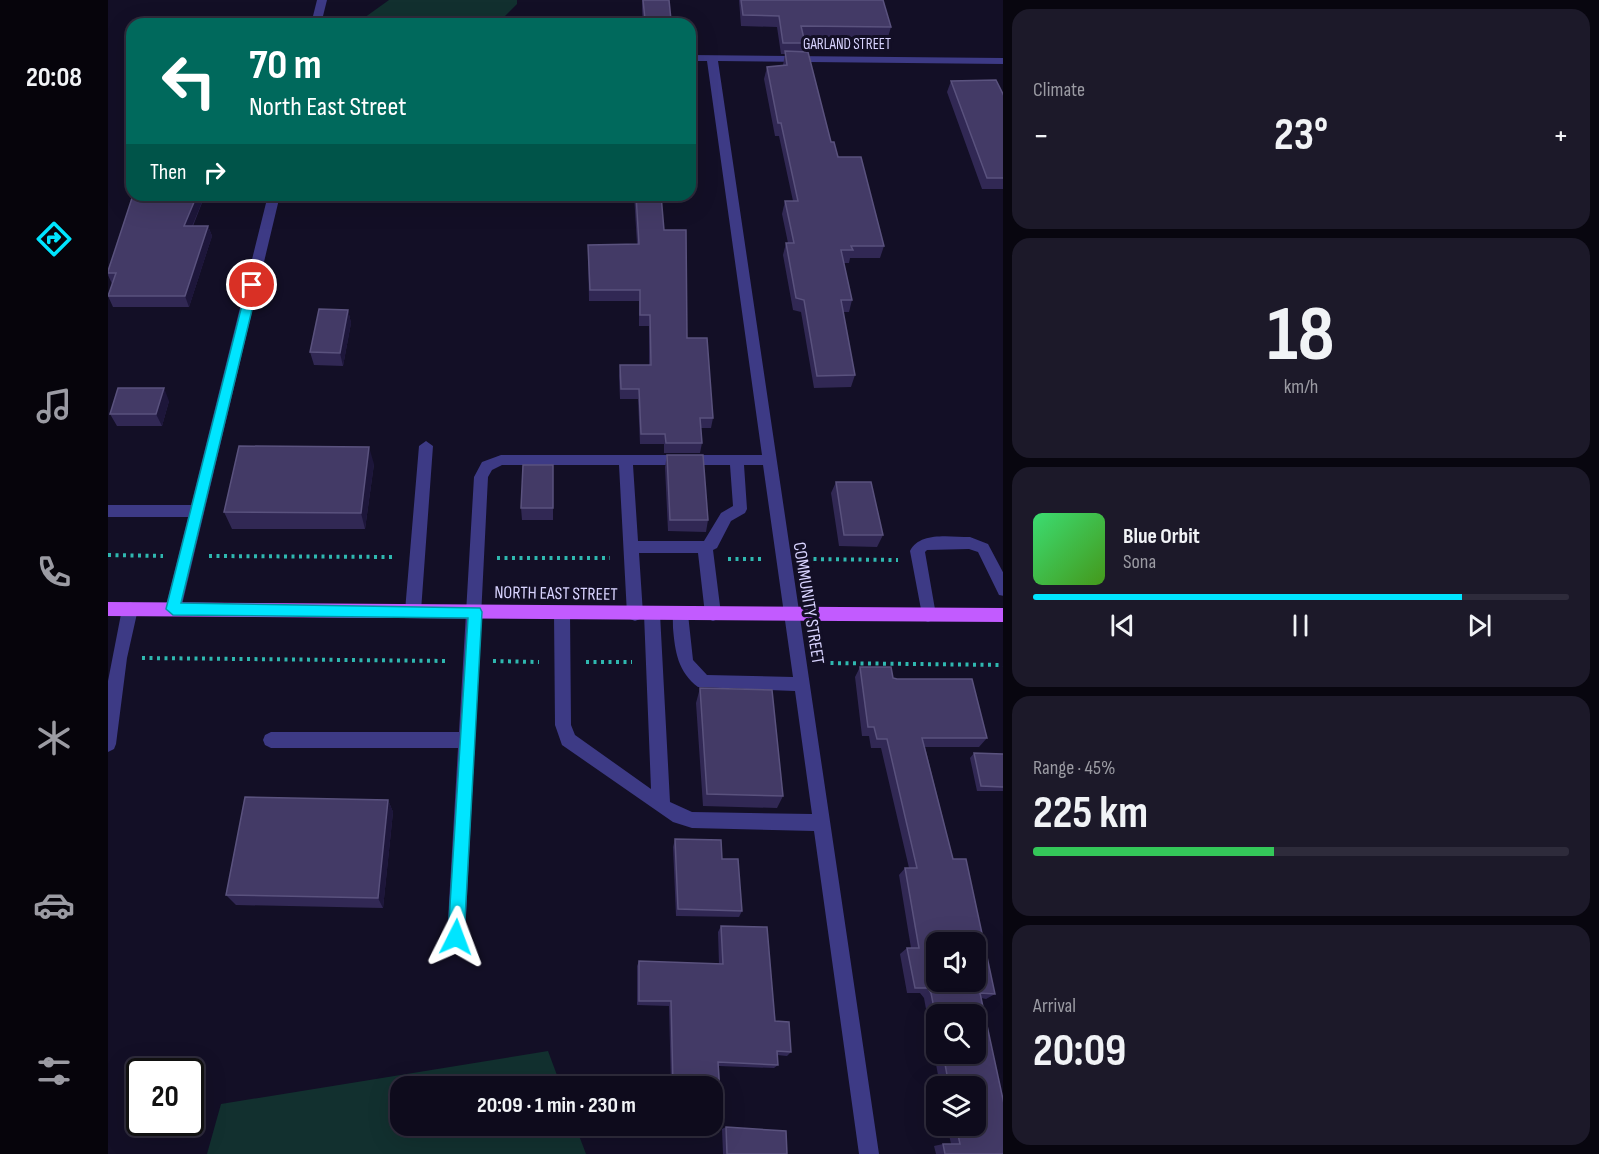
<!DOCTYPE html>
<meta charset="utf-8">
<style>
:root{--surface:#0e0b1c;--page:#1c1929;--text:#f1f3f6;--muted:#9b9ba3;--line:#2e2b3b;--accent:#00e5ff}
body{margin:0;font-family:"Sofia Sans Condensed",sans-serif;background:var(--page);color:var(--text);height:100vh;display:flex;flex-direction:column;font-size:22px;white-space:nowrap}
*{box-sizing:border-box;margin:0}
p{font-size:20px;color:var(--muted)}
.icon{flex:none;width:33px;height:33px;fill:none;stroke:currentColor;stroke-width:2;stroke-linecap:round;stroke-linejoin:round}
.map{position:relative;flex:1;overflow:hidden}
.details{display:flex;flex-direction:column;gap:9px;padding:9px;background:#08060f;width:596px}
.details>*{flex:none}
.hud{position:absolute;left:18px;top:18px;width:570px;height:183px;border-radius:18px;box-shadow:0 6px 24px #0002,0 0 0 2px var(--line);background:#00695c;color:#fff;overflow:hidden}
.controls{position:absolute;left:818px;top:932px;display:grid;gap:12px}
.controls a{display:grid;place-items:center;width:60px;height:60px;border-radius:12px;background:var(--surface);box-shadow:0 6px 24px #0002,0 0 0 2px var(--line);font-size:30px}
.speed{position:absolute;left:18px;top:1058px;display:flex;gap:12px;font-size:30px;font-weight:700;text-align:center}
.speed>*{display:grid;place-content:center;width:78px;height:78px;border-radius:50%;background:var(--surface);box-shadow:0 6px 24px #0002,0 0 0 2px var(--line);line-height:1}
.speed .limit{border:3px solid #111;border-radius:9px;background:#fff;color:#111}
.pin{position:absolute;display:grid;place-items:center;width:51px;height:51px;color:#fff;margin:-26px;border:3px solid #fff;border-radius:50%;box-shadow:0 2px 6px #0007}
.me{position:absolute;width:66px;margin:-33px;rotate:3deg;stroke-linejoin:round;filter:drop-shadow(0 0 4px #0008)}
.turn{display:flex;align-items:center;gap:21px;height:126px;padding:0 24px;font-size:27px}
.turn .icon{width:78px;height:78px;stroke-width:2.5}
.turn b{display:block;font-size:42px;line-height:51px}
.then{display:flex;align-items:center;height:57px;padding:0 24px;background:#0003;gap:12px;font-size:22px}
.big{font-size:45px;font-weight:700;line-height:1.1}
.details .widget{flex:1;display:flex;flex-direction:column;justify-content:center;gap:9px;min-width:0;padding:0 21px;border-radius:18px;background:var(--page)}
.details .dial{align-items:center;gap:0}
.dial b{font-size:78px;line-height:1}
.song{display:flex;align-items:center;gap:18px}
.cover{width:72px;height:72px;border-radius:9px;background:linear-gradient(135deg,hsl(140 70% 55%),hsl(100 70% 35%))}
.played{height:6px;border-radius:3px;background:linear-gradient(90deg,var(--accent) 80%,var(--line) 80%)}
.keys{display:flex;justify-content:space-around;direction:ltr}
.heat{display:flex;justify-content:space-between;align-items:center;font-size:33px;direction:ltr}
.charge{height:9px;border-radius:4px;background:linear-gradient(90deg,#34c759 45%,var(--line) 0)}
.trip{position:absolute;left:282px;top:1076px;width:333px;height:60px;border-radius:18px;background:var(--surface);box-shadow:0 6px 24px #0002,0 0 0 2px var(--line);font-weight:700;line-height:60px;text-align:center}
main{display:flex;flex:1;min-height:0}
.tabs{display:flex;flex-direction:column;width:108px;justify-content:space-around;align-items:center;background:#06040b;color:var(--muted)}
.tabs .icon{width:42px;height:42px}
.tabs .active{color:var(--accent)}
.tabs b{font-size:27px;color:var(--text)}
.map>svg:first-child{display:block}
.green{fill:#12302f}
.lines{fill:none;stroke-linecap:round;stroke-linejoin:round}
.path{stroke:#2fb8b0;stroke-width:4;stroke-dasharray:3 4.5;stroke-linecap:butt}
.minor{fill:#3d3a85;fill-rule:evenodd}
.major{fill:#c25bff;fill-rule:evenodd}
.wall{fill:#312854;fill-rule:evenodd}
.shaded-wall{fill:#1d163a}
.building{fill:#433a66;stroke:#5a527e;stroke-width:1.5;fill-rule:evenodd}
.route{fill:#00e5ff;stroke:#0095a6;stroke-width:1.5}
.labels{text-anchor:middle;stroke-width:6;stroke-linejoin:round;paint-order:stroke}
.far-street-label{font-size:15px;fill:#d9d4ff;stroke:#130f26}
.street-label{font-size:18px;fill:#d9d4ff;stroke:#130f26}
</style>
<main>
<nav class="tabs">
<b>20:08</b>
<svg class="icon active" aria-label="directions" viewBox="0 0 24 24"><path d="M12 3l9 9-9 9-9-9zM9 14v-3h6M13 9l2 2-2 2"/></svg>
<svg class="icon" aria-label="music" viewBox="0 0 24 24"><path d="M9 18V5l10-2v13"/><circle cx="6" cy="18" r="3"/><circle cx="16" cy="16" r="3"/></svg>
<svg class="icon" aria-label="phone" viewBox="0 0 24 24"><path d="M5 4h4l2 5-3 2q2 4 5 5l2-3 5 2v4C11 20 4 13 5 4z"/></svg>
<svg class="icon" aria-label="climate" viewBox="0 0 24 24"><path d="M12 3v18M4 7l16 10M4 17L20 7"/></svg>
<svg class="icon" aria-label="car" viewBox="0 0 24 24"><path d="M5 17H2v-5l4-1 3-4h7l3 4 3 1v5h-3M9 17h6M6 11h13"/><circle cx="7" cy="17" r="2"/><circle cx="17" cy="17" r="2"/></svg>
<svg class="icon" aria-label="filters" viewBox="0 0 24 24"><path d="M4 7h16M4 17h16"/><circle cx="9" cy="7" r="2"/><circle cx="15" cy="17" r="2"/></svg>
</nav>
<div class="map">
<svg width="896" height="1154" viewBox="0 0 896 1154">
<rect width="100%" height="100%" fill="#130f26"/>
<!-- green -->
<path class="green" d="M281 0H409V4L389 24H363L351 18 338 24 249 23Z
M440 1051 453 1086H292V1125H467L478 1154H99L113 1104Z"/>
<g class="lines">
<!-- path -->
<path class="path" d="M0 555 55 556
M101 556 286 557
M389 558H502
M620 559H655
M698 559 790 560
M34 658 341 661
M385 661 431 662
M478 662H524
M715 663 896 665"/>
<!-- minor -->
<path class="minor" d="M209 0H219L213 24H203Z
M582 55 896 58V64L610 61 771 1154H751L706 831 584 828 565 822 454 745 447 725 446 613 449 608 454 606 459 608 462 613 463 725 467 735 543 789 536 614 539 609 544 607 549 609 552 614 562 802 584 812 704 814 687 691 590 687C570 672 567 652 565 628 565 621 564 616 567 609L572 607 577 609 580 614 585 660 599 675 685 677 655 465H636L639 509 637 513 623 521 609 548 605 550 613 614 610 619 605 621 600 619 597 614 590 553H531L535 614 532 619 527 621 522 619 519 614 511 465H394L384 470 380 477 357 937 355 944 348 946 341 944 339 937 350 748H163L157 745 155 740 157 735 163 732H351L366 477 374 462 393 455H654L599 61H582ZM525 465H622L625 506 613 513 596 541H530Z
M160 195H172L73 609 70 614 65 616 60 614 57 609 80 517H0V505H83Z
M318 441 325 446 313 611 310 616 305 618 300 616 297 611 311 446Z
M862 537 880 544 896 574V596L891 595 870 552 861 549 819 550 817 552 828 615 825 620 820 622 815 620 802 551C812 531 842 537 862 537Z
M22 602 27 604 30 609 19 658 8 744 6 749 0 752V681L14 609 17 604Z"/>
<!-- major -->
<path class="major" d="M0 602 896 608V622L0 616Z"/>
</g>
<!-- wall -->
<path class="wall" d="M534 0H561L563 24H535L534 9Z
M631 0H775L783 27 780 37H696L697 43 696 52 723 142 776 246 772 258H742L741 263H736L744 300 741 312H735L747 375 743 387 706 388 693 312 685 310 675 255 678 243H680L674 214 677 201H685L671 136H667L656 79 659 67 675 65 677 54H673L669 27 633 26Z
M843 81 896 96V189H874L839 92Z
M97 195 85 226H100L104 236 81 307H5L0 296 4 284 0 275V271Z
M526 195H553L556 230 579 338 605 418 603 428H593L594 443 592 453H556V444H532L530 399H512L511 376 512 365H541V326H531V301H481L480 245 529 244Z
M240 310 243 323 235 366 206 365 202 352Z
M61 401 54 426H9L2 414Z
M559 455 600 520 598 532 560 531 557 467Z
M266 464 257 529H124L116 512Z
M445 465V520H414L413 508Z
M728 482 775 535 769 547 731 546 723 493Z
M752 667 785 678 879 738 871 747H817L845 859 887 994 878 999 873 998 896 1154H828L826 1146 835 1144H843L839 1125H867V1086H832L816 998 812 993H799L792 954 799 948H803L791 875 797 868H801L773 748H763L761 736H754L747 677ZM828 1014 867 1053H828Z
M592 688 675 796 669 808 595 806 588 703Z
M866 753 896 754V791H869L862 758Z
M280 800 285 812 275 908 128 905 118 895Z
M567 839 614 859 634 911 631 917 568 916 565 847Z
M613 926 683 1052 679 1056 669 1055 670 1065 666 1068 611 1066 612 1094 609 1097H604V1086H563L561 1006 529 1005V966L531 961 611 964 610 932Z
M618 1127 679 1154H615L614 1129Z"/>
<!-- shaded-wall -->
<path class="shaded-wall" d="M89 195H97L80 236 76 226Z
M100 226 104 236 81 307 77 296Z
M240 310 243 323 235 366 232 353Z
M56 388 61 401 54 426 48 414Z
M261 447 266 464 257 529 253 513Z
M280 800 285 812 275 908 270 898Z"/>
<!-- building -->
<path class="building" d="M535 0H561L563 20 537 19Z
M633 0H775L783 27 693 26 697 43H675L671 16 635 15Z
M677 51 700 52 723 142H726L730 157H753L776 246H743L745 250H733L744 300H733L747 375 709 376 696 300 688 298 678 243H686L677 201H690L673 123H670L659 67 679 65Z
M888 80 896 96V178H879L843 81Z
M25 195H89L76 226H100L77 296H0L8 273H0V271Z
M528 195H553L556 230H578L579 338H599L605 418H592L594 443H558L557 434H533L531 389H513L512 365H543L542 315H532V290H482L480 245 531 244Z
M211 309 240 310 232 353 202 352Z
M10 388H56L48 414H2Z
M131 446 261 447 253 513 116 512Z
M559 455H595L600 520H562Z
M415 465H445V508H413Z
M728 482H763L775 535H736Z
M752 667H783L785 678 789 679H864L879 738H814L845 859H858L887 994 872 993 896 1104V1154H837L835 1144H852L848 1125H867V1086H841L835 1053H867V1014H828V1018L823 993 820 988H807L799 948H811L797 868H809L779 739H769L766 727H760ZM828 942H867V981H828Z
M592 688 664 690 675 796 599 794Z
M866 753 896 754V787L873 786Z
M137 797 280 800 270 898 118 895Z
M567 839 613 840 614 859H630L634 911 570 909Z
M613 926 659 927 667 1021 681 1022 683 1052 669 1051 670 1065 610 1062 612 1094H604V1086H565L563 1001H531V961L615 964Z
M618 1127 678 1131 679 1154H619Z"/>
<!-- route -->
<path class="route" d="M144 282 150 285 73 603 372 608 374 612 356 937 354 943 348 946 342 943 340 937 360 618 65 615 58 609 139 285Z"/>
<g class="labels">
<!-- far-street labels -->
<g class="far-street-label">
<text x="739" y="49">GARLAND STREET</text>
</g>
<!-- street labels -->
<g class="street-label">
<text transform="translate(448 593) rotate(1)" y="6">NORTH EAST STREET</text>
<text transform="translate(701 603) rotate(81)" y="6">COMMUNITY STREET</text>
</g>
</g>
</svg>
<div class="controls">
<a><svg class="icon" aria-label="sound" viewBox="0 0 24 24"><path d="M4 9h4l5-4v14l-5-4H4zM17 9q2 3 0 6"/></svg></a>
<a><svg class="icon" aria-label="search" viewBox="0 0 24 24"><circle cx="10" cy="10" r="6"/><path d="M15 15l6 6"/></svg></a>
<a><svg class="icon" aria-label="layers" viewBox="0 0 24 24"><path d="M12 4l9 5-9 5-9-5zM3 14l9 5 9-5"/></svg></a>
</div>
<div class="speed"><div class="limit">20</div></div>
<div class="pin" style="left:144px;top:285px;background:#d93025"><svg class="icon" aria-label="arrive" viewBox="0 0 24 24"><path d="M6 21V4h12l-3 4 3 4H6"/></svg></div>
<svg class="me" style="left:348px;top:937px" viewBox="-20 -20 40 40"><path d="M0-17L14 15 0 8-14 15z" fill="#00e5ff" stroke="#fff" stroke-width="4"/></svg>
<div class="trip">20:09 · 1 min · 230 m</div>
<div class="hud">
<div class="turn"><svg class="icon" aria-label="left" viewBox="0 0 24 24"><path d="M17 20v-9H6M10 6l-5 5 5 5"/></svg><div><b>70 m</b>North East Street</div></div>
<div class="then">Then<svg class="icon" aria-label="right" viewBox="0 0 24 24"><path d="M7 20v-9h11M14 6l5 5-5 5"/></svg></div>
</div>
</div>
<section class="details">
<div class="widget"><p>Climate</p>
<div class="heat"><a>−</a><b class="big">23°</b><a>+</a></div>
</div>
<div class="widget dial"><b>18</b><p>km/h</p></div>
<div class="widget">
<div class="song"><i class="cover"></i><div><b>Blue Orbit</b><p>Sona</p></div></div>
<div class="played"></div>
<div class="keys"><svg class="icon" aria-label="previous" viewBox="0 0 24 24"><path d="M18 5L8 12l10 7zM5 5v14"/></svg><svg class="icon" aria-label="pause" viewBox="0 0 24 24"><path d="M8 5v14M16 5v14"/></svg><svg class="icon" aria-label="next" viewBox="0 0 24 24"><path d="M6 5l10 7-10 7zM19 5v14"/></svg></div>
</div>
<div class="widget"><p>Range · 45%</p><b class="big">225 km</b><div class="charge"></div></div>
<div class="widget"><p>Arrival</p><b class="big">20:09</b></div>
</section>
</main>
